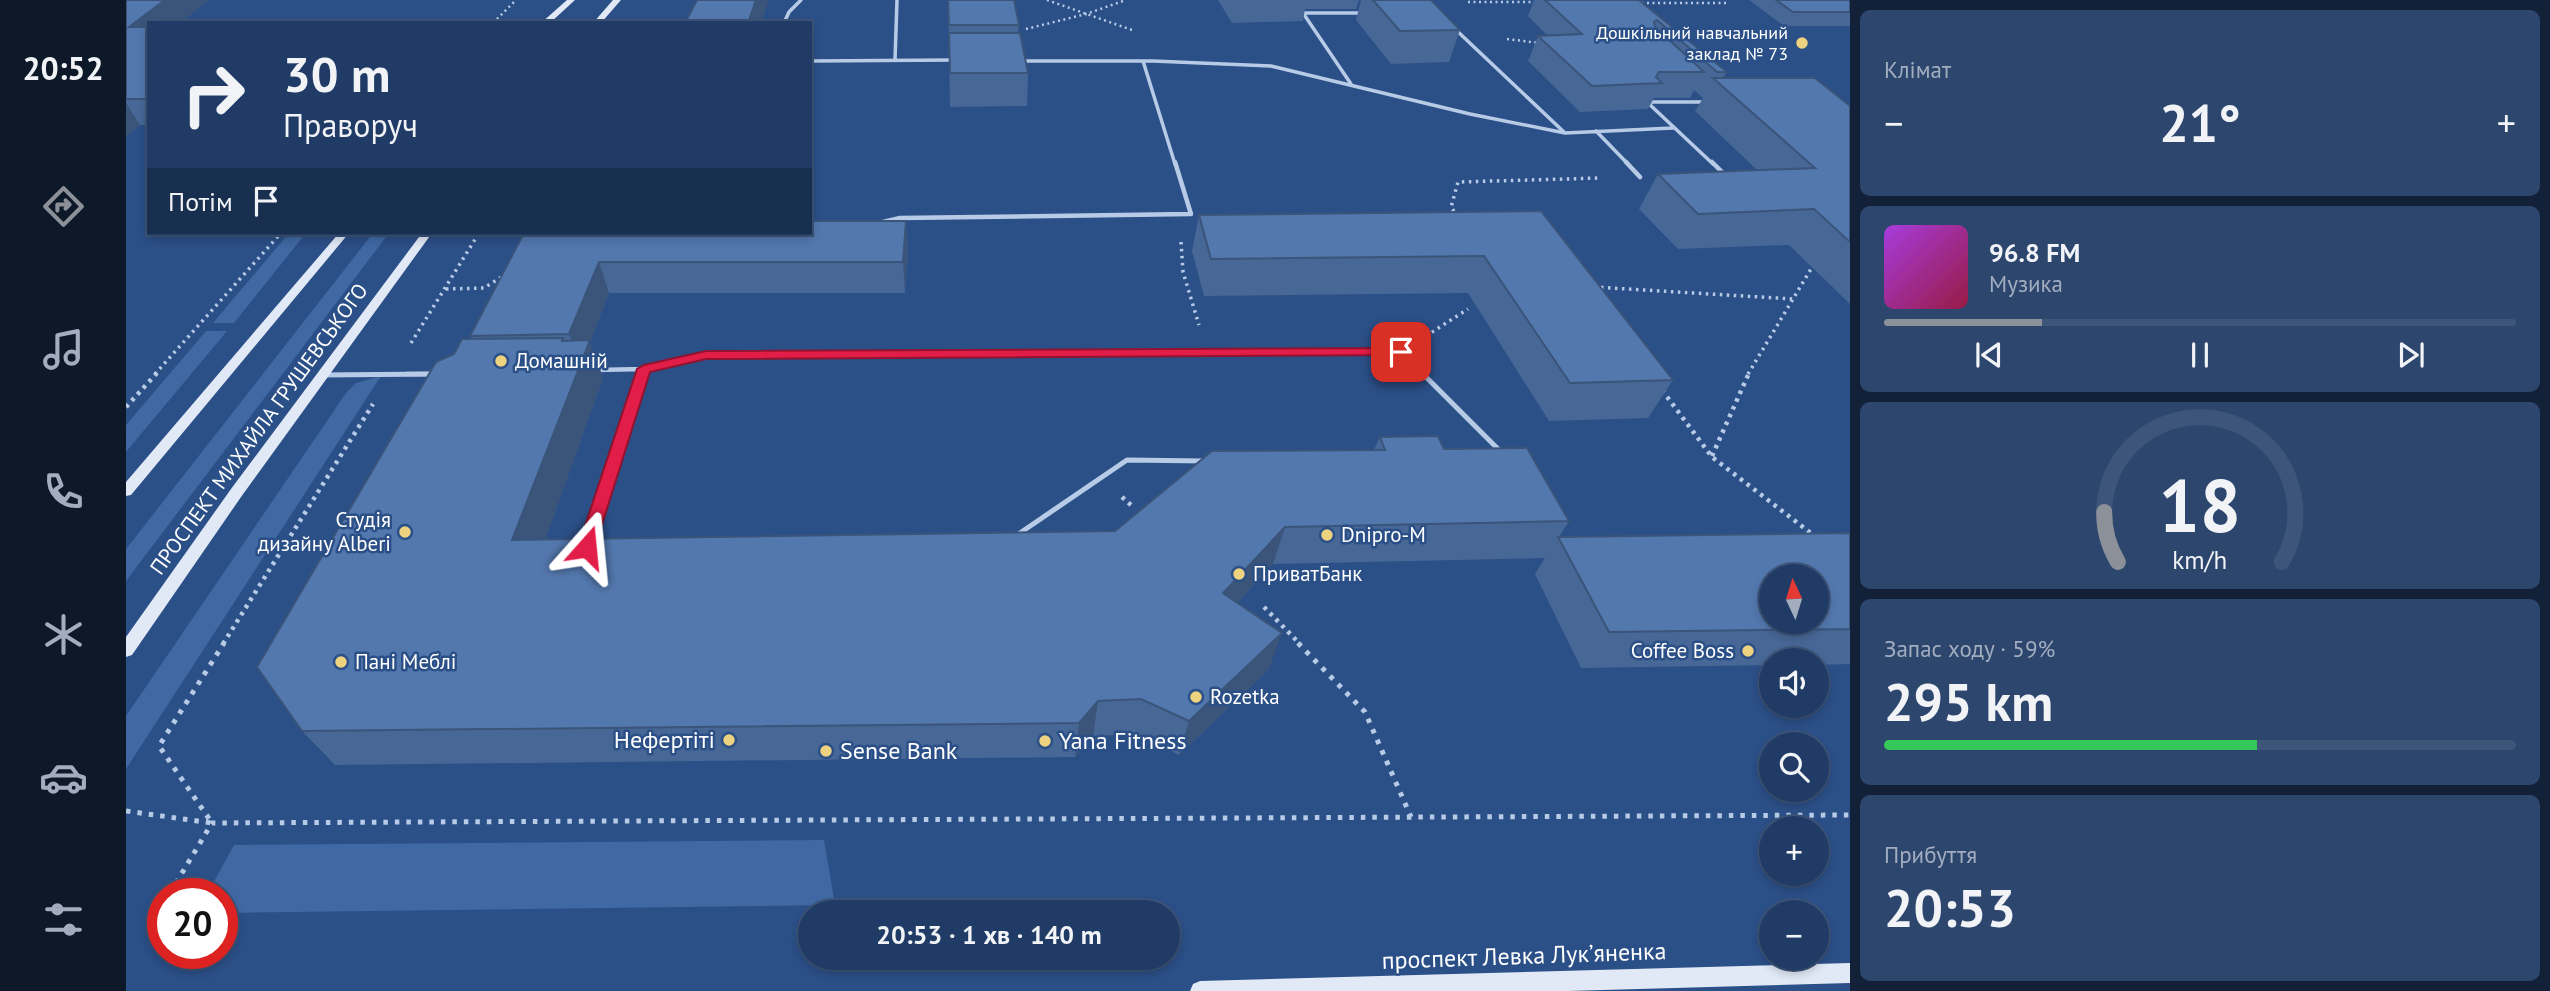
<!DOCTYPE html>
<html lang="uk">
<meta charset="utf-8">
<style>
:root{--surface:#203b65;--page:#2d466e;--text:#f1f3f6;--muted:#a2adbf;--line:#3d5579;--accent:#8c9099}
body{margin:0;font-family:"PT Sans",sans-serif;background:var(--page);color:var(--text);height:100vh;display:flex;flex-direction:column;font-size:26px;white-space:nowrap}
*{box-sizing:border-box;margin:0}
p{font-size:23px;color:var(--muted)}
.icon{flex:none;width:38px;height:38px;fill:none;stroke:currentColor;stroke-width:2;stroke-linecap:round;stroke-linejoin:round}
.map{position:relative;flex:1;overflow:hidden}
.panel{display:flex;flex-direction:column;gap:10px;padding:10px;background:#122038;width:700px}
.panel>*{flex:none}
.banner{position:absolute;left:21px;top:21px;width:665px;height:214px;border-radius:0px;box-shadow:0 4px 10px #0003,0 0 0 2px var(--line);background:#203b65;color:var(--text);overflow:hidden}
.needle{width:46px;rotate:356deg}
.controls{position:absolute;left:1633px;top:564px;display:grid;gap:14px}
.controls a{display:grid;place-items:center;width:70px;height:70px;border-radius:50%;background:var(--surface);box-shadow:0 4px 10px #0003,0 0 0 2px var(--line);font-size:35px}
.speed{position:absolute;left:21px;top:878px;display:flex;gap:14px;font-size:35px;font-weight:700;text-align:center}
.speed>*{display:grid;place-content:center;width:91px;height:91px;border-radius:50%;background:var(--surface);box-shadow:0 4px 10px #0003,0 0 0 2px var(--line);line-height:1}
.speed .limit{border:10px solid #d22;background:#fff;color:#111}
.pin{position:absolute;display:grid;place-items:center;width:60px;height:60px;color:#fff;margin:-30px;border-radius:14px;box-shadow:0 4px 10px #0006}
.me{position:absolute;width:77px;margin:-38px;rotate:18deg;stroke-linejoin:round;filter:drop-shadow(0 0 5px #0008)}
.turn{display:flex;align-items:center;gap:24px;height:147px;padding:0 21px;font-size:32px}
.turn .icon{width:91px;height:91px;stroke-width:2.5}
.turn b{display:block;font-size:49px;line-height:60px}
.then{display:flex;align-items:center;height:66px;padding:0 21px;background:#0003;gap:14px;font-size:26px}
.big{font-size:52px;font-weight:800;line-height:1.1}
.panel .tile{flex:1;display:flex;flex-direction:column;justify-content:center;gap:10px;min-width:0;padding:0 24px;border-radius:10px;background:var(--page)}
.panel .dial{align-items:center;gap:0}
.dial svg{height:182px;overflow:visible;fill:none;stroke:var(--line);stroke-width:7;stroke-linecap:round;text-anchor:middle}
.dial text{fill:var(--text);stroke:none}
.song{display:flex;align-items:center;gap:21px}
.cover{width:84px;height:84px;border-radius:10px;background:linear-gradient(135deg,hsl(280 70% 55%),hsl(340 70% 35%))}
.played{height:7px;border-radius:4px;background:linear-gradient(90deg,var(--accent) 25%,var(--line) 25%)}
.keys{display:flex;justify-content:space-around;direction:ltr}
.heat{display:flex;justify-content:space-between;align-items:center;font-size:38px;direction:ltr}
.charge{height:10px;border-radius:5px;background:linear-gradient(90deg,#34c759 59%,var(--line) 0)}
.trip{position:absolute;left:672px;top:900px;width:382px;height:70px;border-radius:35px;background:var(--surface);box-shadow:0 4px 10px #0003,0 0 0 2px var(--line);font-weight:800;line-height:70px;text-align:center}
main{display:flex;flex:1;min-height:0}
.dock{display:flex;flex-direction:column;width:126px;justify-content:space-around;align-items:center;background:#0d1828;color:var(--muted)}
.dock .icon{width:49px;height:49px}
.dock .active{color:var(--accent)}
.dock b{font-size:32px;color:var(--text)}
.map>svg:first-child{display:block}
.green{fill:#4068a3}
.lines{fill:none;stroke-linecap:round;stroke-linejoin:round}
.path-far3{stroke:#b7cbe7;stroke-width:2.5;stroke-dasharray:2 3.5;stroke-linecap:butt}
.path-far2{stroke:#b7cbe7;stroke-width:3.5;stroke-dasharray:2.5 4.5;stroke-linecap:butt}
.path-far1{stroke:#b7cbe7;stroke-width:4.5;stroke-dasharray:3.5 5;stroke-linecap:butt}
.path{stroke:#b7cbe7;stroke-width:5;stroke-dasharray:4.5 7;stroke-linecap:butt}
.lane-far2{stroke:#b7cbe7;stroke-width:3.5}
.lane-far1{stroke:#b7cbe7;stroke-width:4.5}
.lane{stroke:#b7cbe7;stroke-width:5}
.secondary{fill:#e1e9f7;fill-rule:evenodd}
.wall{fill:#476796}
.shaded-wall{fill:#3a547a}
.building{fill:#5378ae;stroke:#3a547a;stroke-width:2;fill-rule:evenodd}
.route{fill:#e11d48;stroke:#92132f;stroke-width:2}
.poi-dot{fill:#edd280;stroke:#2b4f87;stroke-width:2.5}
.labels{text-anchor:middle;stroke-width:5;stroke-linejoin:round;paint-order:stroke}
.far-poi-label{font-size:18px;fill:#fff;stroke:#2b4f87;text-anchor:end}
.poi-label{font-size:21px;fill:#fff;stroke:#2b4f87;text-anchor:start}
.street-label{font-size:21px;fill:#fff;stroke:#2b4f87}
.near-poi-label{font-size:24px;fill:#fff;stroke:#2b4f87;text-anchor:start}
.near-street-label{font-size:24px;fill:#fff;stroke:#2b4f87}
</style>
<main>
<nav class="dock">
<b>20:52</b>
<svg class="icon active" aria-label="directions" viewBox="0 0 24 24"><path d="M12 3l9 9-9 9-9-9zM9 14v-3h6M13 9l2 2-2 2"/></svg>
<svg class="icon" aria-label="music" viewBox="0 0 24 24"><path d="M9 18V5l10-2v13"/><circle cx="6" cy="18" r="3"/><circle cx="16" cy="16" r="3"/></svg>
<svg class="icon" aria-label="phone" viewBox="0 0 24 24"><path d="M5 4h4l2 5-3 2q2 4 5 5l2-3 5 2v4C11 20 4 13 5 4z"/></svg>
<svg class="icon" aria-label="climate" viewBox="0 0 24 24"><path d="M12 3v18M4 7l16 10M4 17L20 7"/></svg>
<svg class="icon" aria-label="car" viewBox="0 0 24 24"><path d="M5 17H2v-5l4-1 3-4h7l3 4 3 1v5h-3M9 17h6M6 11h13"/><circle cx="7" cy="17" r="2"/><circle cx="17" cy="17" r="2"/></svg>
<svg class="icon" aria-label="filters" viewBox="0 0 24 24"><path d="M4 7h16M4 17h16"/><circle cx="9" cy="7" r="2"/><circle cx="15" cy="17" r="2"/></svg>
</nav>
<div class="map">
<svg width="1724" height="991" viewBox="0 0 1724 991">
<rect width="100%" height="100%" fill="#2b4f87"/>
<!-- green -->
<path class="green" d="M163 233H180L108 323H87Z
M247 233H263L0 581V549Z
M80 331H101L0 452V425Z
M255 376 0 769V716L220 393 230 383Z
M698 840 709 905 96 913V894H81L108 845Z"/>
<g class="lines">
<!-- path-far3 -->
<path class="path-far3" d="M921 0 1006 30
M1342 2H1411
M1510 3H1600
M367 23 390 0
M900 29 960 14 1000 0
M1381 39 1414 43"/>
<!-- path-far2 -->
<path class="path-far2" d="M1332 217 1325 207 1332 182 1475 178
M1055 242 1057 272 1073 325
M1468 287 1667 299 1688 264
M320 289 358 288 377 276
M1300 336 1342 309
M285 343 353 233
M29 374 155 233
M1622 374 1667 299"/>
<!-- path-far1 -->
<path class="path-far1" d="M1536 390 1586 457 1690 537
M0 407 31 373
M1586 456 1623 373
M996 497 1006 506
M1138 607 1174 644
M97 644 247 404"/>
<!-- path -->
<path class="path" d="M1172 643 1239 712 1285 817
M0 811 86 823 33 746 98 643
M44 893 86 823 1724 815"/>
<!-- lane-far2 -->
<path class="lane-far2" d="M658 23 663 12 675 0
M769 60 771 0
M684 61 828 60
M894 61H1027L1145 66 1344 114 1439 133 1329 29
M1017 61 1049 164
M1225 84 1177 13H1236
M1579 102H1521L1587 164
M1470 131 1502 164
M1439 133 1547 128"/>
<!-- lane-far1 -->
<path class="lane-far1" d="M1500 162 1514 177
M1586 162 1599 175
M757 222 774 218 1065 214 1049 162
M469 370 518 369 580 355 1275 352 1297 374
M280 374H309
M516 374 518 369"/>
<!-- lane -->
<path class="lane" d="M1296 373 1375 452
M196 375 309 374
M891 535 1001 460 1078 461
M462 543 517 373"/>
<!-- secondary -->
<path class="secondary" d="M441 0H449L424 23H415Z
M487 0H495L475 23H467Z
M213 233H223L5 495 0 496V482Z
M296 233H306L115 497 6 655 0 657V637L105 489Z
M1724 963V983L1442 991H1064L1067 984 1074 981Z"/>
</g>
<!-- wall -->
<path class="wall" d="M0 0H83L54 23H23V125H14L0 137Z
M822 0 893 25 892 33 902 73 901 106 824 107Z
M1092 0H1233L1230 9H1179L1177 21 1106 23Z
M1235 0H1305L1334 30 1323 62 1265 64 1230 20Z
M1408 0H1513L1601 72 1597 78 1724 106V304L1663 245 1552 249 1513 209 1532 174 1632 171 1569 111 1577 98 1568 90 1564 98H1528L1522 109 1454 112 1402 61 1412 36 1421 35 1402 16Z
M1623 0H1724V26H1658Z
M1415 211 1547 380 1522 418 1423 421 1342 293 1078 296 1066 251 1073 215Z
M780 221 782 251 779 293H483L464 342 477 378 419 540 989 531 1248 450 1254 437 1318 449 1443 521 1433 537 1724 533V664L1690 665V660H1645V665L1455 668 1409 574 1419 558 1147 564 1111 603 1143 669 1053 755 1008 734 967 736 949 757 209 765 176 731 328 354 346 339 344 336 398 233Z"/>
<!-- shaded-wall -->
<path class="shaded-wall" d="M39 0H83L54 23H23V48L3 27Z
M630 0H643L635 23H622Z
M0 103 14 125 0 137Z
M780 221 782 251 779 293 777 262Z
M473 262 483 293 464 342 477 378 406 577 386 540 437 338 451 373 455 363 443 334Z
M1159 527 1147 564 1087 629 1097 593Z
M1156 633 1143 669 1053 755 1063 721Z
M972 701 967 736 949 757 953 723Z"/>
<!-- building -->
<path class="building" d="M0 0H39L3 27H23V99H0Z
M571 0H630L622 23H559Z
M822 0H888L893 25H823Z
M1247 0H1305L1334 30 1274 31Z
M1419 0H1513L1601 72H1591L1531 20 1528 22 1529 27 1578 72H1533L1530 77 1536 83 1466 86 1412 36 1456 34Z
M1650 0H1724V12H1667Z
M823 33H894L902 73H824Z
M1587 78H1689L1724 106V242L1688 209 1572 214 1532 174 1689 168Z
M1415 211 1547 380 1444 383 1358 256 1085 259 1073 215Z
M684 221H780L777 262H473L443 334 344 336 398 233H684Z
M437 338 436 341 464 340 386 540 989 531 1086 451 1259 450 1254 437 1312 436 1318 449 1401 448 1443 521 1159 527 1097 593 1156 633 1063 721 1015 699 972 701 953 723 176 731 131 667 310 362 328 354 336 339Z
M1724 533V629L1483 632 1432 537ZM1645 576H1690V621H1645Z"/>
<!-- route -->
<path class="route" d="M1275 348 1280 349V355L580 359 524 372 469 547 466 551H455L452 547 511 369 518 365 580 351Z"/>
<!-- markers -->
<g class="poi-dot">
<circle cx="1676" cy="43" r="7"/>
<circle cx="375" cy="361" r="7"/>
<circle cx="279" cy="532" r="7"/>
<circle cx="1201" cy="535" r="7"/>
<circle cx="1113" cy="574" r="7"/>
<circle cx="1622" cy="651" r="7"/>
<circle cx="215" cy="662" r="7"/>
<circle cx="1070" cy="697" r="7"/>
<circle cx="603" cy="740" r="7"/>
<circle cx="919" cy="741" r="7"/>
<circle cx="700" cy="751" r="7"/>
</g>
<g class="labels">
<!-- far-poi labels -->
<g class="far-poi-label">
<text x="1662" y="39">Дошкільний навчальний<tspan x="1662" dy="21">заклад № 73</tspan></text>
</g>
<!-- poi labels -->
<g class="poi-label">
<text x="389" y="368">Домашній</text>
<text x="265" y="527" text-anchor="end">Студія<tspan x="265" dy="24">дизайну Alberi</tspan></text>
<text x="1215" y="542">Dnipro-M</text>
<text x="1127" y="581">ПриватБанк</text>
<text x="1608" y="658" text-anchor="end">Coffee Boss</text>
<text x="229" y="669">Пані Меблі</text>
<text x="1084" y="704">Rozetka</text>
</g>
<!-- street labels -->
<g class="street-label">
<text transform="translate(133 429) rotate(-54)" y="7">ПРОСПЕКТ МИХАЙЛА ГРУШЕВСЬКОГО</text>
</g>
<!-- near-poi labels -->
<g class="near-poi-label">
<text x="589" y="748" text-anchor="end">Нефертіті</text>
<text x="933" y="749">Yana Fitness</text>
<text x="714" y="759">Sense Bank</text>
</g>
<!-- near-street labels -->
<g class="near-street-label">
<text transform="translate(1398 956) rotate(-2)" y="8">проспект Левка Лукʼяненка</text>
</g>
</g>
</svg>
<div class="controls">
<a><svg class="needle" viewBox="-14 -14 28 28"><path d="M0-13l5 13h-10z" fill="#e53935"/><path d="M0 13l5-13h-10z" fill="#a2adbf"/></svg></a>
<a><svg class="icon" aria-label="sound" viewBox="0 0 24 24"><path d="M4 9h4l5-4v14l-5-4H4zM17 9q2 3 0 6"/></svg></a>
<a><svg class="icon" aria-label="search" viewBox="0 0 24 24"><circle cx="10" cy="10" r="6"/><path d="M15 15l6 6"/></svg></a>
<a>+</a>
<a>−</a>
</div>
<div class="speed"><div class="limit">20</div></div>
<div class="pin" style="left:1275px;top:352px;background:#d93025"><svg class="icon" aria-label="arrive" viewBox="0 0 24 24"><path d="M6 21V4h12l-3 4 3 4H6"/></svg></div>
<svg class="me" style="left:461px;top:547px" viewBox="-20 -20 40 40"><path d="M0-17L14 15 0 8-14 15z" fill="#e11d48" stroke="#fff" stroke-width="4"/></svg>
<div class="trip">20:53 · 1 хв · 140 m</div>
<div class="banner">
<div class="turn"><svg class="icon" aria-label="right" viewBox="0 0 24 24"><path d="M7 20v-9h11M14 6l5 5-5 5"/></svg><div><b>30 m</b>Праворуч</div></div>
<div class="then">Потім<svg class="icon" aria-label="arrive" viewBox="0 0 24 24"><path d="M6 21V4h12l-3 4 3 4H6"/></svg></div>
</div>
</div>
<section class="panel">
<div class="tile"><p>Клімат</p>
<div class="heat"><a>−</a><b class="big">21°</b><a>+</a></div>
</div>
<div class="tile">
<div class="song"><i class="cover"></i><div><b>96.8 FM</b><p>Музика</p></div></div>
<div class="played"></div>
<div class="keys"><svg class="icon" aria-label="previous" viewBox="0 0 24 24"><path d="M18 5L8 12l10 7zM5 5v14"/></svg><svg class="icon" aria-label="pause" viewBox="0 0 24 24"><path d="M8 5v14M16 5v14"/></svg><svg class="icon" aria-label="next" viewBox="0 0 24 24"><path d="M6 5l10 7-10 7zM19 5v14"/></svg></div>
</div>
<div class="tile dial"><svg viewBox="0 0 100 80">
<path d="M14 69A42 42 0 1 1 86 69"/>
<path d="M14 69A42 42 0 0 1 8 47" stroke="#8c9099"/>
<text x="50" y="56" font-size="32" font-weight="700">18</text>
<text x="50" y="72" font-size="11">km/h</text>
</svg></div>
<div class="tile"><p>Запас ходу · 59%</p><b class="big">295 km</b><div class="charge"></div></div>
<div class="tile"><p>Прибуття</p><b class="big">20:53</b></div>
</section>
</main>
